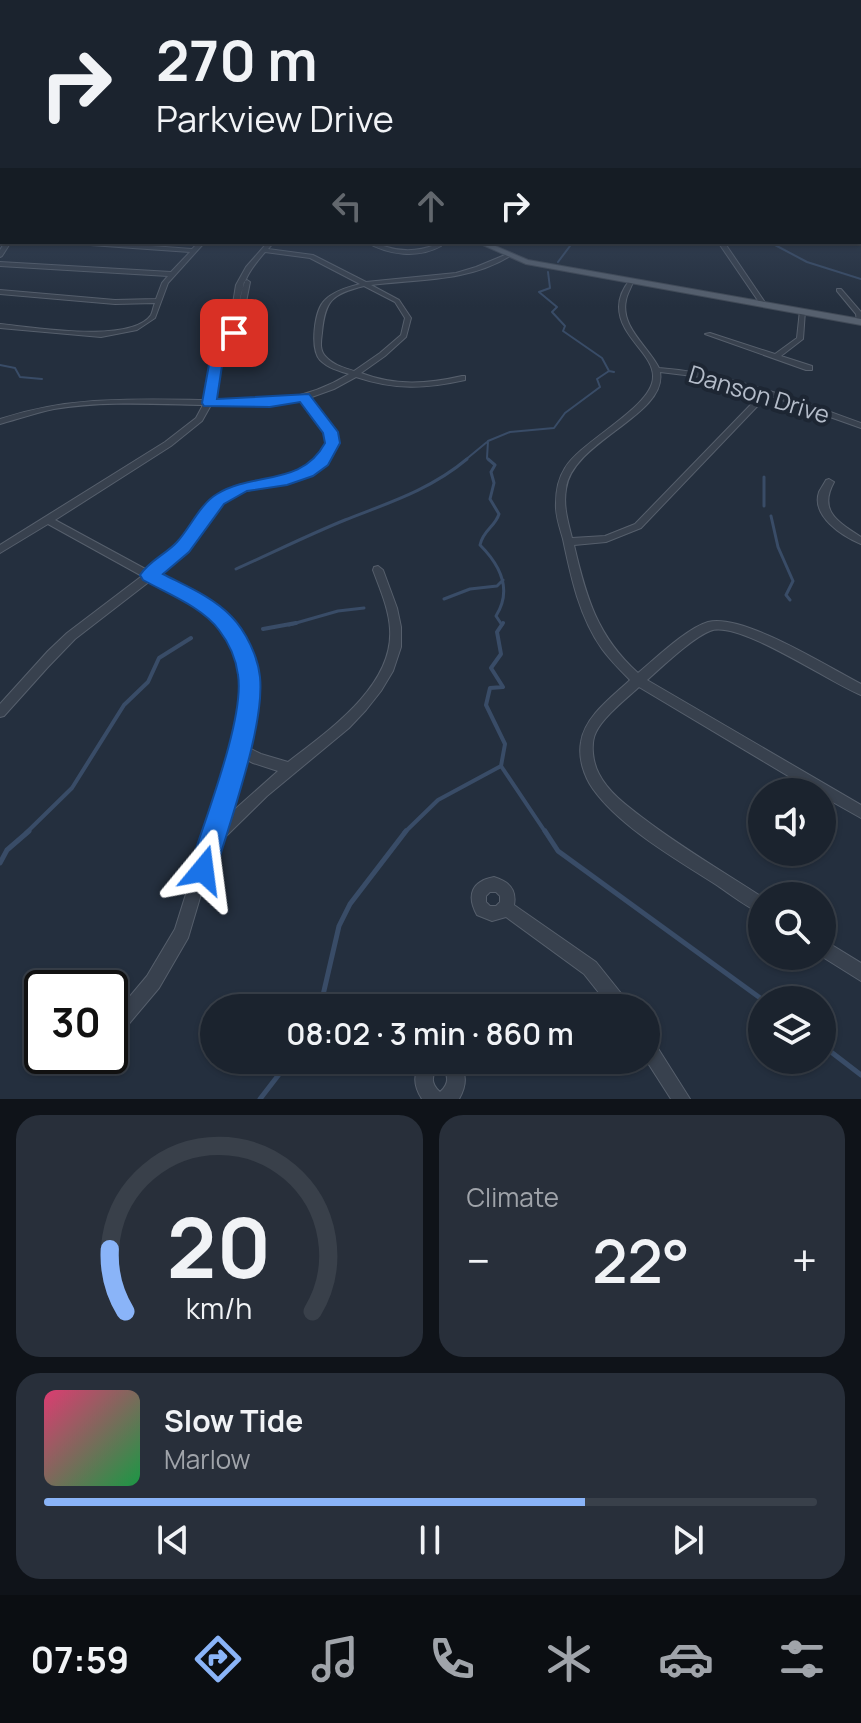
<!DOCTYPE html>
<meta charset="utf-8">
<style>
:root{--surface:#1b232e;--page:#282f3a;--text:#f1f3f6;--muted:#a0a4aa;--line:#39404a;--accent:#8ab4f8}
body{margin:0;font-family:Manrope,sans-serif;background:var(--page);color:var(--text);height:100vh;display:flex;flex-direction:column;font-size:30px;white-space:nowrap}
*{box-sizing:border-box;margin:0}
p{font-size:26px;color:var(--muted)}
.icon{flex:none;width:44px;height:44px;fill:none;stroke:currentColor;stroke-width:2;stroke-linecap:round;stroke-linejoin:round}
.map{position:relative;height:1099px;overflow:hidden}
.drawer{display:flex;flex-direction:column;gap:16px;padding:16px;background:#0f1319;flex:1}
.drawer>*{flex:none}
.guide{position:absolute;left:0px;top:0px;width:862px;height:244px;box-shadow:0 2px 6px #0004,0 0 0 2px var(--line);background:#1b232e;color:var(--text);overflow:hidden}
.fabs{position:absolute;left:748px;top:778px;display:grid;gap:16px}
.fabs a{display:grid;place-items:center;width:88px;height:88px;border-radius:50%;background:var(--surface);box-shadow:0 2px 6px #0004,0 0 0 2px var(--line);font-size:40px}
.speed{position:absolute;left:24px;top:970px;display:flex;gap:16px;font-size:40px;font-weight:700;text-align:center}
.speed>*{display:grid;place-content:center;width:104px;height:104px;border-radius:50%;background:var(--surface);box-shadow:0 2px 6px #0004,0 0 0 2px var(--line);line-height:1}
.speed .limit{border:4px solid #111;border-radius:12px;background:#fff;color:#111}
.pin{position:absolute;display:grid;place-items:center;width:68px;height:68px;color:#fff;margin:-34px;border-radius:16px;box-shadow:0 4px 12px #0006}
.me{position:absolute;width:88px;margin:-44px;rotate:16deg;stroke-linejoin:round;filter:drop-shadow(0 0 6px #0008)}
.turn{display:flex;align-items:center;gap:28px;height:168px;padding:0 24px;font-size:36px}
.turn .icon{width:104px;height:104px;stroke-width:2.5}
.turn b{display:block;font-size:56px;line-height:68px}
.lanes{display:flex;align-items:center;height:76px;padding:0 24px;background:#0003;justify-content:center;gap:40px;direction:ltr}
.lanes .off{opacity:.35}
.big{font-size:60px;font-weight:600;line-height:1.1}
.drawer .tile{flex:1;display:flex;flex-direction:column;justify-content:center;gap:12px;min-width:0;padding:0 28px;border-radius:24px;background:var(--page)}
.drawer .dial{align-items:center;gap:0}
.dial svg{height:208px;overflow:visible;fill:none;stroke:var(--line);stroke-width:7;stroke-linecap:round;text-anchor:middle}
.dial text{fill:var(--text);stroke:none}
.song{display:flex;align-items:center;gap:24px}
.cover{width:96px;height:96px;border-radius:12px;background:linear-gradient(135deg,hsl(340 70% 55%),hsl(140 70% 35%))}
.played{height:8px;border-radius:4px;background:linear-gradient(90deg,var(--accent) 70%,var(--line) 70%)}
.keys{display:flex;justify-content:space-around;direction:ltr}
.heat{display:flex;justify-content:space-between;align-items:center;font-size:44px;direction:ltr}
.drawer .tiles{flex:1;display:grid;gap:16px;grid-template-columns:1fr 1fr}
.tile:last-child{grid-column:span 2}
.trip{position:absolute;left:200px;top:994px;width:460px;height:80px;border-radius:40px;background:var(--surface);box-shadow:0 2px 6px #0004,0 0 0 2px var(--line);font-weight:600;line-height:80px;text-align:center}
.menu{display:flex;height:128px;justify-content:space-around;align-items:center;background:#0b0e12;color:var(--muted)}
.menu .icon{width:56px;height:56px}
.menu .current{color:var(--accent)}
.menu b{font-size:36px;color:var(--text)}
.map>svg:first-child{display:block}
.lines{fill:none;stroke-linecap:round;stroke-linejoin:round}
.stream-far3{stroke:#394c67;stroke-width:2}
.stream-far2{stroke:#394c67;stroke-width:3}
.stream-far1{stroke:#394c67;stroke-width:4}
.stream{stroke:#394c67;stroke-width:5}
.minor-casing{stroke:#565f6c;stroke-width:2}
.major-casing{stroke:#414a57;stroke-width:2}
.minor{fill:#38414e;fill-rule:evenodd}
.major{fill:#56606e;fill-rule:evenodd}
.route{fill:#1a73e8;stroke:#114b97;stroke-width:2}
.labels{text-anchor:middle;stroke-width:8;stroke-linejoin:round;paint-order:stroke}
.far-street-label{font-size:24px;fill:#b4bcc9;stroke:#1d2633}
</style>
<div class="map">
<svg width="861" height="1099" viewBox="0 0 861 1099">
<rect width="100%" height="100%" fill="#242f3e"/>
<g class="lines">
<!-- stream-far3 -->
<path class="stream-far3" d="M775 245 807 262 861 279
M558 262 573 242
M548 272 550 288 539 292 557 307 552 312 565 326 563 331 602 358 609 371
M0 365 15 368 20 377 42 379
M464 461 487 442
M490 461 487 458 488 441 510 432 554 428 565 413 600 387 597 379 609 371 614 372"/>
<!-- stream-far2 -->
<path class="stream-far2" d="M488 459 495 465 491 472 494 483 490 499 499 514C495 527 483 530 480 545 500 565 513 589 496 616L502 625
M764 477V506
M771 516 778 547 793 581 786 595 790 600
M236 569C272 553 308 535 345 520 388 503 430 490 467 459
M444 599 470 589 497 586 503 580
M289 625 338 611 364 608"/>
<!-- stream-far1 -->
<path class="stream-far1" d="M503 623 497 632 501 654 491 668 503 687 490 688 486 705 505 744 501 766 546 833
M263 629 296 623
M26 833 72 788 124 705 148 682 159 658 191 638
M404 833 438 800 501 766"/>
<!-- stream -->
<path class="stream" d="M545 831 558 851 763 1000
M0 863 7 850 29 831
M320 1008 339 926 350 904 406 831
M822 1045 861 1075
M260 1099 290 1060"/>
<!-- minor casing -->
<g class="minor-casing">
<path id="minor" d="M0 167H2V170H0Z
M0 222H2V226H0Z
M5 242H23L9 245 2 256 0 257V250Z
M73 242H98L192 249 199 242H205L168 283 155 318 137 330 101 337 0 328V324C32 327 131 344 151 315 153 311 153 307 155 303L115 304 0 294V290L115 300 156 299 162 283 168 276 0 266V262L171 272 190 252 76 244Z
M268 242H274L268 249 313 255 366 282 456 273 476 267 505 255 510 256C468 282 418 279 371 285L399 300 411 318 406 337 385 356 361 373C395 386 427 384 462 376H465V380C425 389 395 390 356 377L334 389 309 398 336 437C335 443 335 450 332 455 314 488 257 481 227 499 211 508 204 528 193 542 183 555 169 565 157 575L217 608 240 633 252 661 256 695 253 719 245 746 261 754 288 762C328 731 394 686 390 629 389 609 380 589 373 570L374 567 378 566 383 570 397 608 401 627V647L393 671 381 691 366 710 349 728 267 796 215 847 188 938 159 988 122 1032 116 1034 110 1032V1020L147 976 175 929 241 719C246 680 243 642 210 615 196 603 167 590 150 581L75 639 48 667 4 716 0 717V704L48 651 67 633 142 576 48 524 0 553V545L165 442 196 418 203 405C153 404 103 401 54 409 35 413 18 419 0 424V419C70 396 133 399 206 400L208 396 209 369 231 316 236 285 246 267ZM265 252 310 258 360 284C348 287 334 291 325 300 314 310 310 349 320 360 328 368 339 371 349 374 303 402 265 402 213 401L216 396 217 369 237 317 240 319 243 317 250 282 247 280 244 282 238 309C243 281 247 273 265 252ZM364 286 395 302 405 318 401 335 380 353 354 371C345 368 333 365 326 357 319 350 321 341 322 333 325 300 332 294 364 286ZM302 400 328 437C327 443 326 450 323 455 308 480 258 480 232 489 206 499 199 523 181 542 172 553 160 562 149 571L55 520 171 446 202 421 211 405H273ZM242 757 253 763 278 771 223 820Z
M366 242C374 242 379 245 387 247 403 252 419 251 435 245L434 242H440L441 246C418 259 388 255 366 242Z
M718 242H724L766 304 765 305H761Z
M630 280 633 282C631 288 627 294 626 300 620 327 648 346 659 368 730 373 794 399 861 423V428L768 395 641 528 606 542 574 545C586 597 597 636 638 673 655 659 687 628 708 622 743 613 828 667 861 684V695C830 683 738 619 710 631 692 638 662 667 647 680L861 805V818L822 796V792H815L639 687C626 699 604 716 596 732 590 744 593 763 599 774 608 792 627 806 643 818 681 847 722 871 762 897V914C745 906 730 894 715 884 676 859 620 827 593 789 584 776 578 758 581 742 585 716 612 697 630 680 620 670 610 660 602 649 579 616 571 577 563 539 560 528 555 515 556 503 556 491 558 479 565 468 582 440 653 407 653 377 654 354 619 337 619 307 619 297 624 287 630 280ZM660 372 709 378 762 393 635 524 605 536 572 538C568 522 563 506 566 489 572 441 668 415 660 372Z
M837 289H841L861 312V324L857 322 856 314 837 291Z
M800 310 805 311 803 339 781 356 812 366V370H806L705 334 710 333 775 354 797 338Z
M829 479 834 482C818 511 838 522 861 537V544C842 536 811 516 819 492 820 490 825 482 826 480Z
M494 877C508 881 517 889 514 905L596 962 628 1002 630 1008H611L584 974 506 917 492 921 477 915C466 895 472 881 494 877ZM490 892H496L500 896V902L496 906H490L486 902V896Z
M822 939 861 963V981L821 956Z
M646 1036 652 1039 690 1099H671L646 1060Z
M422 1060H458C467 1074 467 1085 459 1099H422C413 1085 413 1074 422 1060ZM440 1067C450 1075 449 1084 440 1092 431 1084 430 1075 440 1067Z"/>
</g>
<!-- major casing -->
<g class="major-casing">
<path id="major" d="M476 242H486L528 260 861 319V325L526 264Z"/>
</g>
<!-- minor -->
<use href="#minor" class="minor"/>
<!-- major -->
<use href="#major" class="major"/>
</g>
<!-- sky -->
<linearGradient id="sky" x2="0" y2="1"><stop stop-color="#141a22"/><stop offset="0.5" stop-color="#3f4d63"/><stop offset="1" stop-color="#3f4d63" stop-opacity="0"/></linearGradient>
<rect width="861" height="307" fill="url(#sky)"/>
<!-- route -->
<path class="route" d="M230 330 240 333 223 359 217 399 309 394 338 432 340 443 328 465 313 476 287 485 247 491 224 504 189 552 163 574C186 586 213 597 231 616 246 631 258 657 260 677 265 726 230 820 216 870L212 880 203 884 193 880 189 870C203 824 245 719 238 675 236 659 229 643 219 630 202 607 168 594 143 580L140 575C149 561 166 554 177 542 190 528 200 504 217 494 255 471 301 487 325 443L323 433 300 402 270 407 204 406 202 403 210 359Z"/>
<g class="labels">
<!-- far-street labels -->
<g class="far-street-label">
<text transform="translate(759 395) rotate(17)" y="8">Danson Drive</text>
</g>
</g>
</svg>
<div class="fabs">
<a><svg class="icon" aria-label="sound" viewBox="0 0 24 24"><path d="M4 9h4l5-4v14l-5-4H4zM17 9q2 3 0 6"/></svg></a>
<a><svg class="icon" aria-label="search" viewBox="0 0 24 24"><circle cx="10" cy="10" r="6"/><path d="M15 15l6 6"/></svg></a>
<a><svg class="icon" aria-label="layers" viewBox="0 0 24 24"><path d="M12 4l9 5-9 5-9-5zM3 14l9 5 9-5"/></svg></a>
</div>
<div class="speed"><div class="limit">30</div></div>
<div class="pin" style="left:234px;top:333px;background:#d93025"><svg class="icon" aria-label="arrive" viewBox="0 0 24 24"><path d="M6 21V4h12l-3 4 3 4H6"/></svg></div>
<svg class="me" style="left:203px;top:870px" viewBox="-20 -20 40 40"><path d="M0-17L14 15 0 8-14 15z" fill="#1a73e8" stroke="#fff" stroke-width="4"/></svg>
<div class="trip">08:02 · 3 min · 860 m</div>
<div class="guide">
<div class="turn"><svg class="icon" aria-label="right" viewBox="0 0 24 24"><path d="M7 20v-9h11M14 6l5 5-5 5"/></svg><div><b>270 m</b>Parkview Drive</div></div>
<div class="lanes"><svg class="icon off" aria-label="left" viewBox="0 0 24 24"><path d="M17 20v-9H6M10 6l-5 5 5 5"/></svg><svg class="icon off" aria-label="ahead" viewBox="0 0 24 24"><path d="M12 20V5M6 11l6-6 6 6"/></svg><svg class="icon" aria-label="right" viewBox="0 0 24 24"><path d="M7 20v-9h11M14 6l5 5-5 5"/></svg></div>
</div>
</div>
<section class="drawer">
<div class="tiles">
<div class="tile dial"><svg viewBox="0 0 100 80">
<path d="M14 69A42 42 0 1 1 86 69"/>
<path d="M14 69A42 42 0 0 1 8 45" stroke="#8ab4f8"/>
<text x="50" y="56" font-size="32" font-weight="700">20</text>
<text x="50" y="72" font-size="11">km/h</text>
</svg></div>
<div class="tile"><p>Climate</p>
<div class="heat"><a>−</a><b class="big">22°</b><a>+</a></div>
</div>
<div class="tile">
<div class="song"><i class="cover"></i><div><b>Slow Tide</b><p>Marlow</p></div></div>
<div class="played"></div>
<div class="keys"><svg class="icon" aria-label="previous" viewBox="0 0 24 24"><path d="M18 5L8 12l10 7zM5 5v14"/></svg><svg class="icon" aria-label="pause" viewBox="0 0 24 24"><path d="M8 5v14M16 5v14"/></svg><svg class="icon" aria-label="next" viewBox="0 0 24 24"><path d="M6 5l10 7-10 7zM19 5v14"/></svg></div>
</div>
</div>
</section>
<nav class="menu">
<b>07:59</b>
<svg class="icon current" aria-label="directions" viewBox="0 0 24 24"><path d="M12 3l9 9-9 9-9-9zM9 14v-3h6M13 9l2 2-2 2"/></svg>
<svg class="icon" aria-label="music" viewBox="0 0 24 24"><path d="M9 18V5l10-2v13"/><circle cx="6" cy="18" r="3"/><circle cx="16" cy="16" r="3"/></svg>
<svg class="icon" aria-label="phone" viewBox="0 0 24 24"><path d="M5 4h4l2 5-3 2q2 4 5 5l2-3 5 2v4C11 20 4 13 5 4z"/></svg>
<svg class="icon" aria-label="climate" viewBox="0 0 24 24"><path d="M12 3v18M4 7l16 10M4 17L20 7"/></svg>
<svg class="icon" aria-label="car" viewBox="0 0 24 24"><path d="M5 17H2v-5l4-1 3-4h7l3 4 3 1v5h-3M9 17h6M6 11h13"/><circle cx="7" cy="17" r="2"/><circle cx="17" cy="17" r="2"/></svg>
<svg class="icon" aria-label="filters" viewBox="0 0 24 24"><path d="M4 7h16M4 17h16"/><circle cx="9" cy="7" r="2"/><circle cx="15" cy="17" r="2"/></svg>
</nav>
